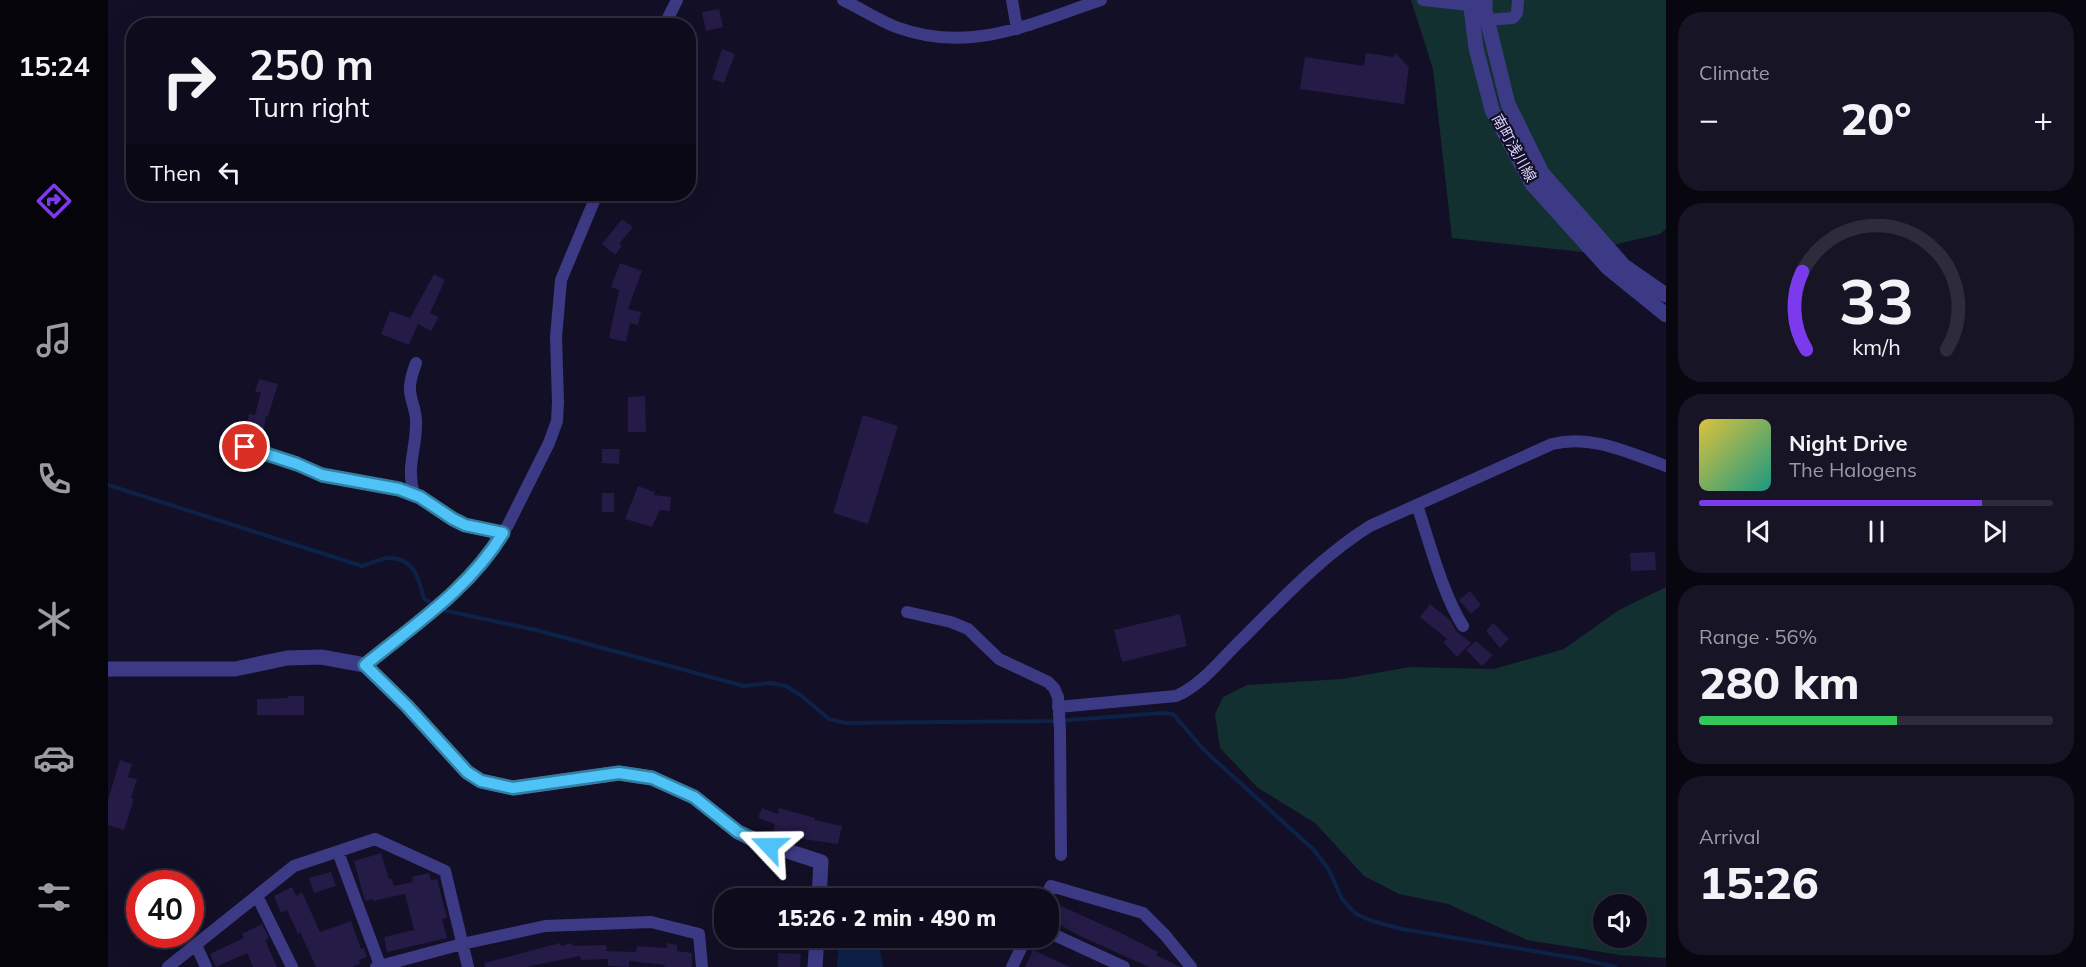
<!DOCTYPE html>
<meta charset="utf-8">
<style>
:root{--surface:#0e0b1c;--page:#171425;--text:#f1f3f6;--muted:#9b9ba3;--line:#2e2b3b;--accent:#7c3aed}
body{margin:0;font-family:Mulish,"Noto Sans JP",sans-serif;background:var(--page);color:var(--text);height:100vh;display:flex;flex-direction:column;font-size:22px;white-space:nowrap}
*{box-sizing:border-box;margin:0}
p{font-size:20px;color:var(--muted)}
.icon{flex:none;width:33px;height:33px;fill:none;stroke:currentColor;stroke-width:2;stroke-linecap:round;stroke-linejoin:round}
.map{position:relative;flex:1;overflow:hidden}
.sheet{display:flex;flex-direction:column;gap:12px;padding:12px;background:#08060f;width:420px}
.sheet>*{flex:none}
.banner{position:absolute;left:18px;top:18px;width:570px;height:183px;border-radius:24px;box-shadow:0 6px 24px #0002,0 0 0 2px var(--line);background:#0e0b1c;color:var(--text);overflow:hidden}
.buttons{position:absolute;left:1485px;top:894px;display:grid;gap:12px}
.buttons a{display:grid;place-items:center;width:54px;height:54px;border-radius:50%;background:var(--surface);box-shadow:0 6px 24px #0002,0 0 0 2px var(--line);font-size:30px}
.speed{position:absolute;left:18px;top:870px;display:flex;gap:12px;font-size:30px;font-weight:700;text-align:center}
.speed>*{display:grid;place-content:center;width:78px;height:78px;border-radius:50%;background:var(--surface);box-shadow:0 6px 24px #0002,0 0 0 2px var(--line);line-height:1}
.speed .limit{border:9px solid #d22;background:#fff;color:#111}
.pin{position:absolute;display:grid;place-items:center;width:51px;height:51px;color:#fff;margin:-26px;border:3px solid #fff;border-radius:50%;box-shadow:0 2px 6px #0007}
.me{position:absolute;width:66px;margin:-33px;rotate:293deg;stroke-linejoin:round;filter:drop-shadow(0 0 4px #0008)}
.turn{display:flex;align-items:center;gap:21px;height:126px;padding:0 24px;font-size:27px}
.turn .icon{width:78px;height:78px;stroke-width:2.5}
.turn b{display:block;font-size:42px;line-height:51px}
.then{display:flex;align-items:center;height:57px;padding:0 24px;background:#0003;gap:12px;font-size:22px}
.big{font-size:45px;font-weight:800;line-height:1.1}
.sheet .widget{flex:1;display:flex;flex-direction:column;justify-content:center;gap:9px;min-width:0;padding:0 21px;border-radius:24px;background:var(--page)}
.sheet .dial{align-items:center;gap:0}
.dial svg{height:156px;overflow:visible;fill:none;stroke:var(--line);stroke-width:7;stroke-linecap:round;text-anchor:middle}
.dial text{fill:var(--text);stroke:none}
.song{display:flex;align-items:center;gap:18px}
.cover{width:72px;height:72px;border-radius:9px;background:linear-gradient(135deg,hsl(50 70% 55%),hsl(170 70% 35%))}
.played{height:6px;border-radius:3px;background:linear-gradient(90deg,var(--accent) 80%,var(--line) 80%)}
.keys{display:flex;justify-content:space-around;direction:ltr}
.heat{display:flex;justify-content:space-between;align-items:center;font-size:33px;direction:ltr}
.charge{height:9px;border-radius:4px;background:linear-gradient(90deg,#34c759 56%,var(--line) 0)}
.trip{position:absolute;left:606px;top:888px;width:345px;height:60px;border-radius:24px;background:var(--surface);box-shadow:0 6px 24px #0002,0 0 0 2px var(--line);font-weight:800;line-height:60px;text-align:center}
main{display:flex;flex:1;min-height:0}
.tabs{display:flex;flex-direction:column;width:108px;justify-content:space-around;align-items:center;background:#06040b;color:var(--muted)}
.tabs .icon{width:42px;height:42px}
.tabs .active{color:var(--accent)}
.tabs b{font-size:27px;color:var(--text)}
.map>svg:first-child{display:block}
.green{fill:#12302f;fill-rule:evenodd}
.water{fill:#0c2248}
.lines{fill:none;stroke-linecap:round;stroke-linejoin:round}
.stream{stroke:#0c2248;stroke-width:4}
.building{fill:#241b47}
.minor{stroke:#3d3a85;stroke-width:12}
.tertiary{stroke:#3d3a85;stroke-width:15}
.route-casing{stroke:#337fa1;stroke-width:15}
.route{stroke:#4fc3f7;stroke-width:10}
.labels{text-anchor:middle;stroke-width:4.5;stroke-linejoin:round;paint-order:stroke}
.street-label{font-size:15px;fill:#d9d4ff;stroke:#130f26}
</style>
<main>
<nav class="tabs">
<b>15:24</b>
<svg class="icon active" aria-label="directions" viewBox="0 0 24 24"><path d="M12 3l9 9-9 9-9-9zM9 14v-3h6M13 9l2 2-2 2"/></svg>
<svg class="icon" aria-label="music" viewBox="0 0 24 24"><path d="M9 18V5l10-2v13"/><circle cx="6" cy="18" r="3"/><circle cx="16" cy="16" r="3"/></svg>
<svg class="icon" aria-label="phone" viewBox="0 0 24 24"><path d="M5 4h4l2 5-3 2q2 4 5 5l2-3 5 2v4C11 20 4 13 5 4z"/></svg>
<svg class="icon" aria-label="climate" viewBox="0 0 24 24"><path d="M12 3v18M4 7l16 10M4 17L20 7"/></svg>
<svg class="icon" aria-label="car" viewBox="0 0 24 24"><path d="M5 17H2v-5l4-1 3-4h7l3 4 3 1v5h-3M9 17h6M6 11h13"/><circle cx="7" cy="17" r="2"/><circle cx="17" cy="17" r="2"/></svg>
<svg class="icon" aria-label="filters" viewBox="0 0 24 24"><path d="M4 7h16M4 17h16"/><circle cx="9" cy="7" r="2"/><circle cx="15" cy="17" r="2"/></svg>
</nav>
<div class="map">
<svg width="1558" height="967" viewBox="0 0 1558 967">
<rect width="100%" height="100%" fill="#130f26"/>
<!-- green -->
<path class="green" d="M1303 0H1558V229L1552 234 1475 252 1344 238 1325 69Z
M1558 587V958L1512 955 1419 940 1340 904 1291 894 1256 876 1207 823 1150 788 1112 748 1107 714 1115 697 1139 685 1234 679 1302 667 1386 669 1456 649 1511 610ZM1496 904H1528V938H1496Z"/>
<!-- water -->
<path class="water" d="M769 887 775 891 779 898H735L736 888 761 889Z
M731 938H770L775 967H729Z"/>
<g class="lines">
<!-- stream -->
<path class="stream" d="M0 485 254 566C262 564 274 557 282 558 307 559 311 579 316 599L339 611 428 630 636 686 663 683 678 686 694 696 721 719 738 723 948 721 1055 713 1065 714 1096 750 1206 850 1221 870 1234 899 1248 914 1264 921 1294 929 1473 959 1507 967"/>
</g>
<!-- building -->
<path class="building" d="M611 9 615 27 598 31 594 12Z
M614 49 627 54 616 83 604 79Z
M1258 53 1286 57 1287 53 1301 67 1296 104 1192 89 1197 57 1256 66Z
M514 219 525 227 511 244 514 246 507 255 494 244Z
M512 263 534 271 520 309 533 312 530 325 522 323 518 342 501 338 511 290 503 287Z
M326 274 337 280 322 313 331 317 323 331 310 324 301 345 273 334 282 311 302 318Z
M151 379 170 384 160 416H158L155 434 136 431 141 414 147 415 153 392H147Z
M537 396 538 432H520V397Z
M755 415 790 426 760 524 725 513Z
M494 449H512L511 464 494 463Z
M530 486 547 492 546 495 563 497 562 511 552 510 544 527 517 519Z
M494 493H506V512H494Z
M1547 552 1548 570 1523 571 1522 553Z
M1362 591 1373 605 1363 614 1351 600Z
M1322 604 1343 621 1348 631 1363 643 1349 657 1335 642 1339 639 1312 617Z
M1072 614 1079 646 1014 662 1006 630Z
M1385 623 1401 639 1392 648 1378 631Z
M1368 641 1385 655 1374 666 1358 650Z
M180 696H196V715H149V699L180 698Z
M12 760 24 764 20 777 29 779 23 798 26 799 16 830 0 825V800Z
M654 808 670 814 671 808 707 818 706 820 734 826 730 844 701 840 665 830 667 824 650 818Z
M273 853 281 879H284L286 886 305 882 304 877 321 873 323 880 329 879 339 918 334 919 339 938 279 952 276 937 306 930 297 894 265 901V899L257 901 246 861Z
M223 872 228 886 206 893 201 878Z
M184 887 188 896 194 892 212 932 243 921 253 949 256 948 259 957 251 960 252 964 244 967H208L192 932 190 934 179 910 173 913 166 896Z
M946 905 950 907 951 905 1013 933 1050 952 1048 955 1072 967H1041L970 935 940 918Z
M154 924 161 938 157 940 169 967H145L139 953 108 967 102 954 136 938 134 934Z
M452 943 453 946 464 943 465 946 498 945 499 950 495 951 528 952 529 946 559 948V943L569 945V951L584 953V967H556L557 965 521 961V967L500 966V959L473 960 472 956 418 967H377L376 963Z
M925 950 962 967H917Z
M670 953 693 954 692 967H670Z"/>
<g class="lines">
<!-- minor -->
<path class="minor" d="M735 0C752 8 770 20 788 27 863 55 923 23 993 0
M904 0 909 29
M1315 0 1361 5
M1379 20 1405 18 1409 13 1410 0
M556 26 569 0
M137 446 189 464 214 475 291 489 312 497 345 519 357 525 395 533
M306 495C298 464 308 452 308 424 309 412 303 402 302 391 301 381 305 372 308 363
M1309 505C1321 541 1335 595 1355 626
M799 612 843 622 860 629 891 659 940 682 946 688 950 697 952 731 953 855
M257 665 340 600 382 554 400 525 441 443 449 421 450 402 448 337 453 280 489 194
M950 707 1068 696C1094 685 1113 659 1134 639 1174 599 1214 556 1262 526L1444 444C1484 434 1521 453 1558 466
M230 852 272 965
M149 896 184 967
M937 898 943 886 1035 913 1057 935 1083 967
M940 932 1016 967
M88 945 98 967
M60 967 186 866 267 839 337 871 360 967
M268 967 354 944 437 926 543 922 591 934 594 967
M904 967 918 938"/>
<!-- tertiary -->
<path class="tertiary" d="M1362 0 1368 48 1384 110 1424 184 1500 268 1558 315
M1377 0V11L1400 104 1434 173 1516 266 1558 295
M0 669H127L179 658 213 657 257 665 299 706 359 772 373 781 405 788 511 773 544 778 586 797 630 832 643 839 713 862 711 898
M707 967 709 938"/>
</g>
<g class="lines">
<!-- route casing -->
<g class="route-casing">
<path id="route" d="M137 447 189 464 214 475 291 489 312 497 345 519 357 525 395 533C361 589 307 624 257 665L299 706 359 772 373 781 405 788 511 773 544 778 586 797 630 832 661 846"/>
</g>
<!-- route -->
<use href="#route" class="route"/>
</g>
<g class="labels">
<!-- street labels -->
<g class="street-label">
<text transform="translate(1406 148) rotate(61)" y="5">南町浅川線</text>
</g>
</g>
</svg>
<div class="buttons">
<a><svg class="icon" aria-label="sound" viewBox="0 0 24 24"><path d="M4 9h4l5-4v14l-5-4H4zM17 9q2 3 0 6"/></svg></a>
</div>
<div class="speed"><div class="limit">40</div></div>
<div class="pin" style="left:137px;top:447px;background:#d93025"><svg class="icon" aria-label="arrive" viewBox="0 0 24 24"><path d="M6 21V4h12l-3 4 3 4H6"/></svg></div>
<svg class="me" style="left:661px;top:846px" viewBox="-20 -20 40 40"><path d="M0-17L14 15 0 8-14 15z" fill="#4fc3f7" stroke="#fff" stroke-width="4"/></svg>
<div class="trip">15:26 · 2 min · 490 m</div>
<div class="banner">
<div class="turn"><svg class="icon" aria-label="right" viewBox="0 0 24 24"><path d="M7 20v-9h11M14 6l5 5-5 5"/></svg><div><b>250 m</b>Turn right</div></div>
<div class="then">Then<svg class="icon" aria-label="left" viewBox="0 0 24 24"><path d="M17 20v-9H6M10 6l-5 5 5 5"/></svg></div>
</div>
</div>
<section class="sheet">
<div class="widget"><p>Climate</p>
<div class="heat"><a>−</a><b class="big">20°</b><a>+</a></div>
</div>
<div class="widget dial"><svg viewBox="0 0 100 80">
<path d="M14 69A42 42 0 1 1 86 69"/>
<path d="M14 69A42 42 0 0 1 12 29" stroke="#7c3aed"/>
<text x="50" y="56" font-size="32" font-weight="700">33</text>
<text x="50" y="72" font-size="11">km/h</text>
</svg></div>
<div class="widget">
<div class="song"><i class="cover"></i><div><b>Night Drive</b><p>The Halogens</p></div></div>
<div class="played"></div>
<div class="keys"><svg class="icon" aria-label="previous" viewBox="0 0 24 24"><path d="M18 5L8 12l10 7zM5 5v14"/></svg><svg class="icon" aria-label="pause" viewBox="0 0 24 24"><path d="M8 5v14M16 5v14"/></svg><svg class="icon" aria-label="next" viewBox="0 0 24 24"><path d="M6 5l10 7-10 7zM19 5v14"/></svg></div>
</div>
<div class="widget"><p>Range · 56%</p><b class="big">280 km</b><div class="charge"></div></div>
<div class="widget"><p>Arrival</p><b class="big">15:26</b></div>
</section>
</main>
